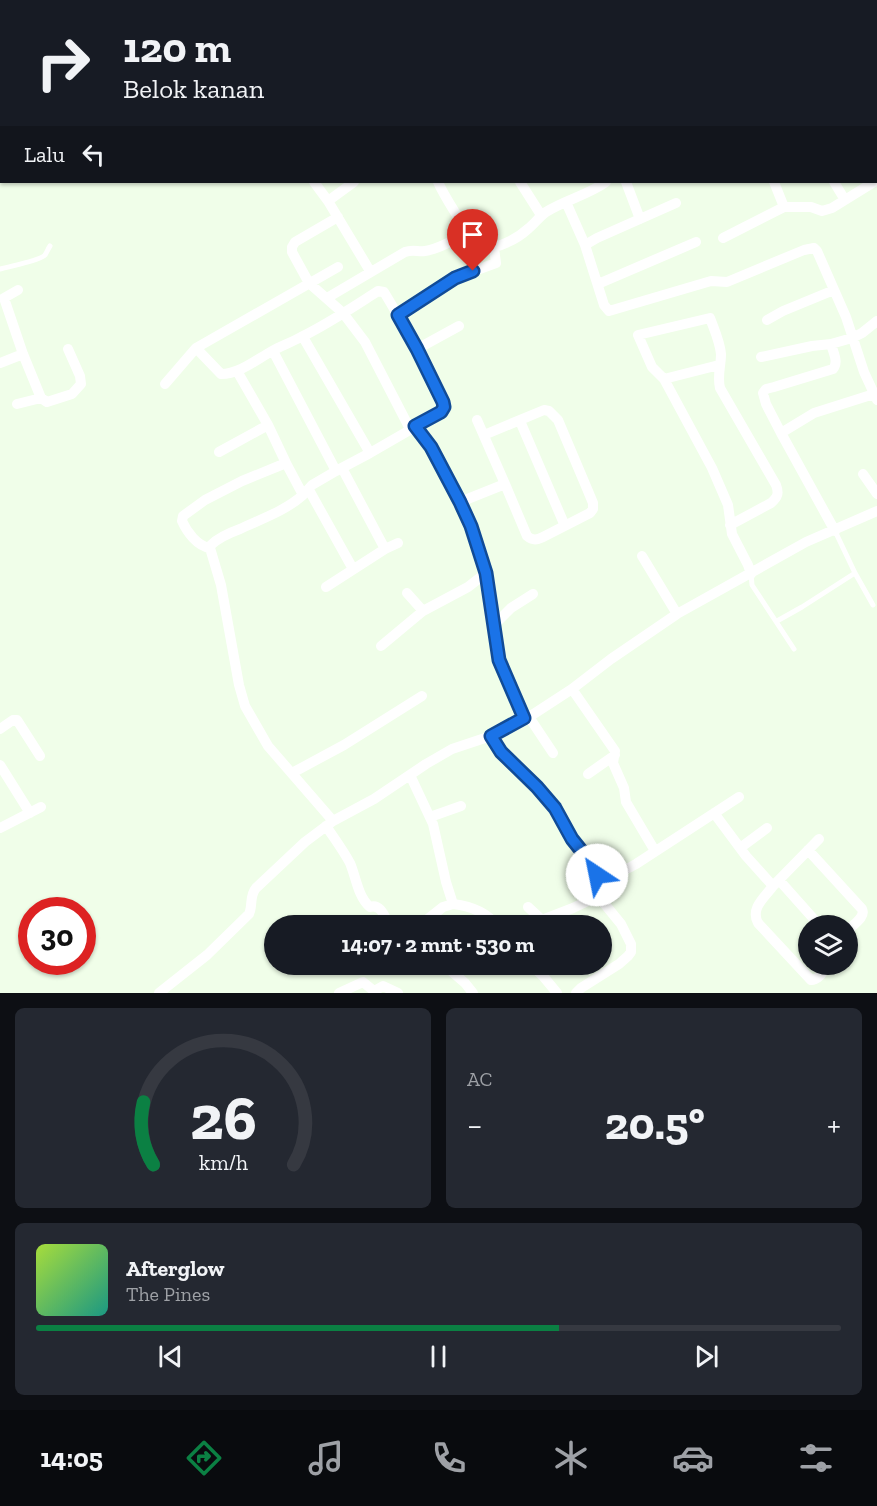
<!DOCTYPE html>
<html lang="id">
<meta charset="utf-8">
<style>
:root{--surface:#171b24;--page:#242831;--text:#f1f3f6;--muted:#9ea1a6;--line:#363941;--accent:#0b8043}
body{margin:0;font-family:"Zilla Slab",serif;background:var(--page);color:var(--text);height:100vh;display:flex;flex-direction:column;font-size:22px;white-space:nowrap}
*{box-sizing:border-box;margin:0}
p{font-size:20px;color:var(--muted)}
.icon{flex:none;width:33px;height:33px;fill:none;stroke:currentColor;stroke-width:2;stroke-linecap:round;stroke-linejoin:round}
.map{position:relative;height:993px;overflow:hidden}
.details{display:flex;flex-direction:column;gap:15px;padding:15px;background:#0d0f14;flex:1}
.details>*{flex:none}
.hud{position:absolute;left:0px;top:0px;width:878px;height:183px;box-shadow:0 2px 4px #0004;background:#171b24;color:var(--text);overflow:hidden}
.controls{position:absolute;left:798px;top:915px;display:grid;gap:12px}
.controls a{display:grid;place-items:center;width:60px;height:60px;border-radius:50%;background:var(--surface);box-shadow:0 2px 4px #0004;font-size:30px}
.speed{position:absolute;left:18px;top:897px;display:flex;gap:12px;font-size:30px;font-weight:700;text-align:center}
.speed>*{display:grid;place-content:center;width:78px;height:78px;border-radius:50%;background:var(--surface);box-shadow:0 2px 4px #0004;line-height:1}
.speed .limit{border:9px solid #d22;background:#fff;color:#111}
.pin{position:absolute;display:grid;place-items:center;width:51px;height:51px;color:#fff;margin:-62px -26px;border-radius:50% 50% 50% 0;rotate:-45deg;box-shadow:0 0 6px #0007}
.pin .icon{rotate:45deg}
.me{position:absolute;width:66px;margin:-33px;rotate:326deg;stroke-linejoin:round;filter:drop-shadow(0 0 4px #0008)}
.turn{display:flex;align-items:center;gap:21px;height:126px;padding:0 24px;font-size:27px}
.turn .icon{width:78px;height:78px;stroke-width:2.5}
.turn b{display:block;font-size:42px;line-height:51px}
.then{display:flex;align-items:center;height:57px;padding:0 24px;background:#0003;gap:12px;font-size:22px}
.big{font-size:45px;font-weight:700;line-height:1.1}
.details .tile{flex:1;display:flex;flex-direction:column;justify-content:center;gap:9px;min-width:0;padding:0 21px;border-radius:9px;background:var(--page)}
.details .dial{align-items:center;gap:0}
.dial svg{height:156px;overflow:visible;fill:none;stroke:var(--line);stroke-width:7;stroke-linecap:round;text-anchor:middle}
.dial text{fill:var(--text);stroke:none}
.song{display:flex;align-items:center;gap:18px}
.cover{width:72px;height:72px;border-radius:9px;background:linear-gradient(135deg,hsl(80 70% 55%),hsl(170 70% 35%))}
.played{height:6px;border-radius:3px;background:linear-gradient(90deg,var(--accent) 65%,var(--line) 65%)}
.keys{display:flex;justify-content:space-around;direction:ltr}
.heat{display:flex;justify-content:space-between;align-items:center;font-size:33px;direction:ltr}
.details .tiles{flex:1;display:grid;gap:15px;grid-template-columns:1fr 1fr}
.tile:last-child{grid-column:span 2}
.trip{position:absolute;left:264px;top:915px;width:348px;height:60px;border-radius:30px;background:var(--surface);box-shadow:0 2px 4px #0004;font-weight:700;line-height:60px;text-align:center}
.tabs{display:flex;height:96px;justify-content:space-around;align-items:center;background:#090b0e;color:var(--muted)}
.tabs .icon{width:42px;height:42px}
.tabs .active{color:var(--accent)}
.tabs b{font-size:27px;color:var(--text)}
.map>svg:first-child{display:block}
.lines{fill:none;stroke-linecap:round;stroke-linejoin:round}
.lane{stroke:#fff;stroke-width:5}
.street{stroke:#fff;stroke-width:10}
.route-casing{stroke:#114b97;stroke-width:15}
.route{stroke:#1a73e8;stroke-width:10}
</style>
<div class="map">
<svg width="877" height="993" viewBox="0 0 877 993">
<rect width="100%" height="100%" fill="#f0fee9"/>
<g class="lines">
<!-- lane -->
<path class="lane" d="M0 269C10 266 40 261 45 255 47 252 48 249 50 246
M855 573 873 605
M751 574 752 585 794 649
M777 621 802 607 855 573 835 531"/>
<!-- street -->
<path class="street" d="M127 0 129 2
M204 2 206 0
M764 2 766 0
M814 2 815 0
M0 50 2 54
M0 87 2 86
M0 168H2
M314 182 328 201 370 271
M438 182C445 198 456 213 465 229 470 236 472 244 478 250 498 248 515 241 529 228 535 223 540 216 546 212 565 200 588 195 606 182
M520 182 541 215
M626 182 640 219
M774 182 784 207
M834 182 845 200
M328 201 354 182
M566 202 585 245 604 305 609 311 711 281 727 282 804 250 814 248 817 251 846 317 864 372 877 400
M338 217 295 242 292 247V252L309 283 343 313 365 342 410 429
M723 238 784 207H811L822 211 832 208 874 182
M585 245 597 238 676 203
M598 284 696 242
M18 290 4 298 23 354 41 398 47 402 72 394 81 384 80 376 68 349
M327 298 405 252C413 249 418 252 425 251 438 249 456 239 467 232
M398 315 455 278 496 263 494 248
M767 320 783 311 834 290
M303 337 370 453
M831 344C833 352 839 362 833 369L774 387 766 389 763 393 766 404 781 433 835 531
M196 348 221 374C239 374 256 360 272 351 281 346 292 342 301 337 328 324 353 307 378 291L384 292C406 328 425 365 443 402L444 407 441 412 370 453 336 471 312 485 303 495 286 463 268 425 237 371
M417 349 459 326
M273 351 336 471
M761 357 812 346 831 344 852 338 862 333 877 321
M0 363 23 354
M664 379 719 365
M165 384 196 348 338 267
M17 404 41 398
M520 421 565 526
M415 426 431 447 471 526 486 573 499 660 524 719
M781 433 814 413 874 394
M484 435 544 410 549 411 558 420 588 491 593 503V509L590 513 543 537C537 540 533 541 527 536L505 484
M219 452 268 425
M342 468 385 549
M863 474 877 494
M309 490 353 569
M460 502 505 484 477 420
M730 525 771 503C778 497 779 493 776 485L720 388C717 376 721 366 721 354 720 342 714 329 710 318L638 335 652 367 664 379 712 468 728 505 732 534 748 565 751 574
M210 548 221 585 239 685 245 706 268 746 333 821
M210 548C197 546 187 532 182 521L183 516 205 500 242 481 286 463
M210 548 211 545C219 537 229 533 240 529 261 519 285 511 303 495
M642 556 677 614
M326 587 385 549 398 543
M407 593 423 611
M494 625 511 608 533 594
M381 646 423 611 468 587 486 573
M572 689 615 751 613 763 624 788 626 802 655 851
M529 717 553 753
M0 729 13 720H17L40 756
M491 736 501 752 537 787 559 813 572 839 596 869 600 895 603 902 621 924 631 944V952L628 956 619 964 581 988 576 993
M0 765 30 813
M292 773 344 745 422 696
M588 774 615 755
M410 775 433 824 446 882 453 904 443 907 419 926
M714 813 746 856 773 886C765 897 750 908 758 923L811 980C819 980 824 971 827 964
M430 817 461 806
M326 826C334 838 343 850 350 863 356 877 358 897 370 907 381 903 385 918 390 926
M0 828 41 807
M740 848 767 828
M808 850 862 909C866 917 854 924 848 930
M596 869C616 873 619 874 636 864L739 797
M779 880 820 926
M773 886 819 839
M453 904C469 906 487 912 497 926
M528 907 542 920 573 908 600 895
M443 964 465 983 473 993
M530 964 543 976 557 993
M159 993 207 955 249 914C253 906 249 896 256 888L305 842 333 821 374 799 426 764 452 749 491 736 529 717 572 689 611 659 677 614 806 542 877 511
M339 993 363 982 374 991 383 986 398 993"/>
</g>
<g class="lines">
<!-- route casing -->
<g class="route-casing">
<path id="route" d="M473 271 455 278 398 315 417 349 443 402 444 407 441 412 415 426 431 447 460 502 471 526 486 573 499 660 524 718 491 736 501 752 537 787 555 808 572 839 596 869 597 875"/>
</g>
<!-- route -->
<use href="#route" class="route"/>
</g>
</svg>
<div class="controls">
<a><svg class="icon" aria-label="layers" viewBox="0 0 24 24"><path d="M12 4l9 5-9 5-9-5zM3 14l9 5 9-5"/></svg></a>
</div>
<div class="speed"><div class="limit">30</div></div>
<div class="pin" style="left:473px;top:271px;background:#d93025"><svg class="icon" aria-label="arrive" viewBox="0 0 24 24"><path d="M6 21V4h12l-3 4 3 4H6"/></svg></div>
<svg class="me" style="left:597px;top:875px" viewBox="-20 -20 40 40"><circle r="19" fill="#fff"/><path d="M0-13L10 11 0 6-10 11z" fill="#1a73e8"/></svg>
<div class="trip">14:07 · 2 mnt · 530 m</div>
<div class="hud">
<div class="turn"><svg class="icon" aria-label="right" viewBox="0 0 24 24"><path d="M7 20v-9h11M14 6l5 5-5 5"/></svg><div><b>120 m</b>Belok kanan</div></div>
<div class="then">Lalu<svg class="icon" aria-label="left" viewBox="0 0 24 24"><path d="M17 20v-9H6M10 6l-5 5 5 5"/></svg></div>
</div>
</div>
<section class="details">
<div class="tiles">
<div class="tile dial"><svg viewBox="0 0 100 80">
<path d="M14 69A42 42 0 1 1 86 69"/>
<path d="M14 69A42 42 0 0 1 9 37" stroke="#0b8043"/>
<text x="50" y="56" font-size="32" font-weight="700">26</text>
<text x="50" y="72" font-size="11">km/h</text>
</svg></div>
<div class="tile"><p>AC</p>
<div class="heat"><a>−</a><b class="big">20.5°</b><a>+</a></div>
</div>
<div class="tile">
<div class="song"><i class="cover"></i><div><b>Afterglow</b><p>The Pines</p></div></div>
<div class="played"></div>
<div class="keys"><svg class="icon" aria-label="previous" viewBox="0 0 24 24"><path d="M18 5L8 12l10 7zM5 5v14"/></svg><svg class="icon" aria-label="pause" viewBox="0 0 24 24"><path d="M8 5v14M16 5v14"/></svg><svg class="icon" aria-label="next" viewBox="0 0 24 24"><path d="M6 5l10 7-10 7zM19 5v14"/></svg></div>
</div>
</div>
</section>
<nav class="tabs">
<b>14:05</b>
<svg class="icon active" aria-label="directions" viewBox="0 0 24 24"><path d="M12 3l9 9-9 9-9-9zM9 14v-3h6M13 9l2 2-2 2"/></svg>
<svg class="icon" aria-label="music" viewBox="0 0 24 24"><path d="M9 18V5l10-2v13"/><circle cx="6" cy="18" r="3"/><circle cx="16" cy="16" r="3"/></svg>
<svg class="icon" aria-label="phone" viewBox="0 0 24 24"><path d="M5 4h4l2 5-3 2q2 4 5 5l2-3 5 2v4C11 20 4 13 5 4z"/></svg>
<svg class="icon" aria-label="climate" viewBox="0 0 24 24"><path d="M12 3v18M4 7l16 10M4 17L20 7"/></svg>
<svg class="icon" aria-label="car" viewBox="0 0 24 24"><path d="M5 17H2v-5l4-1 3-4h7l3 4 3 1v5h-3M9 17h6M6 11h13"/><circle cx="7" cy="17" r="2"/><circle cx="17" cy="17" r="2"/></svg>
<svg class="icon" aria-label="filters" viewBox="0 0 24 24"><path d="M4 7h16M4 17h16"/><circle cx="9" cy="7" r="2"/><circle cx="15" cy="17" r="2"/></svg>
</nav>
